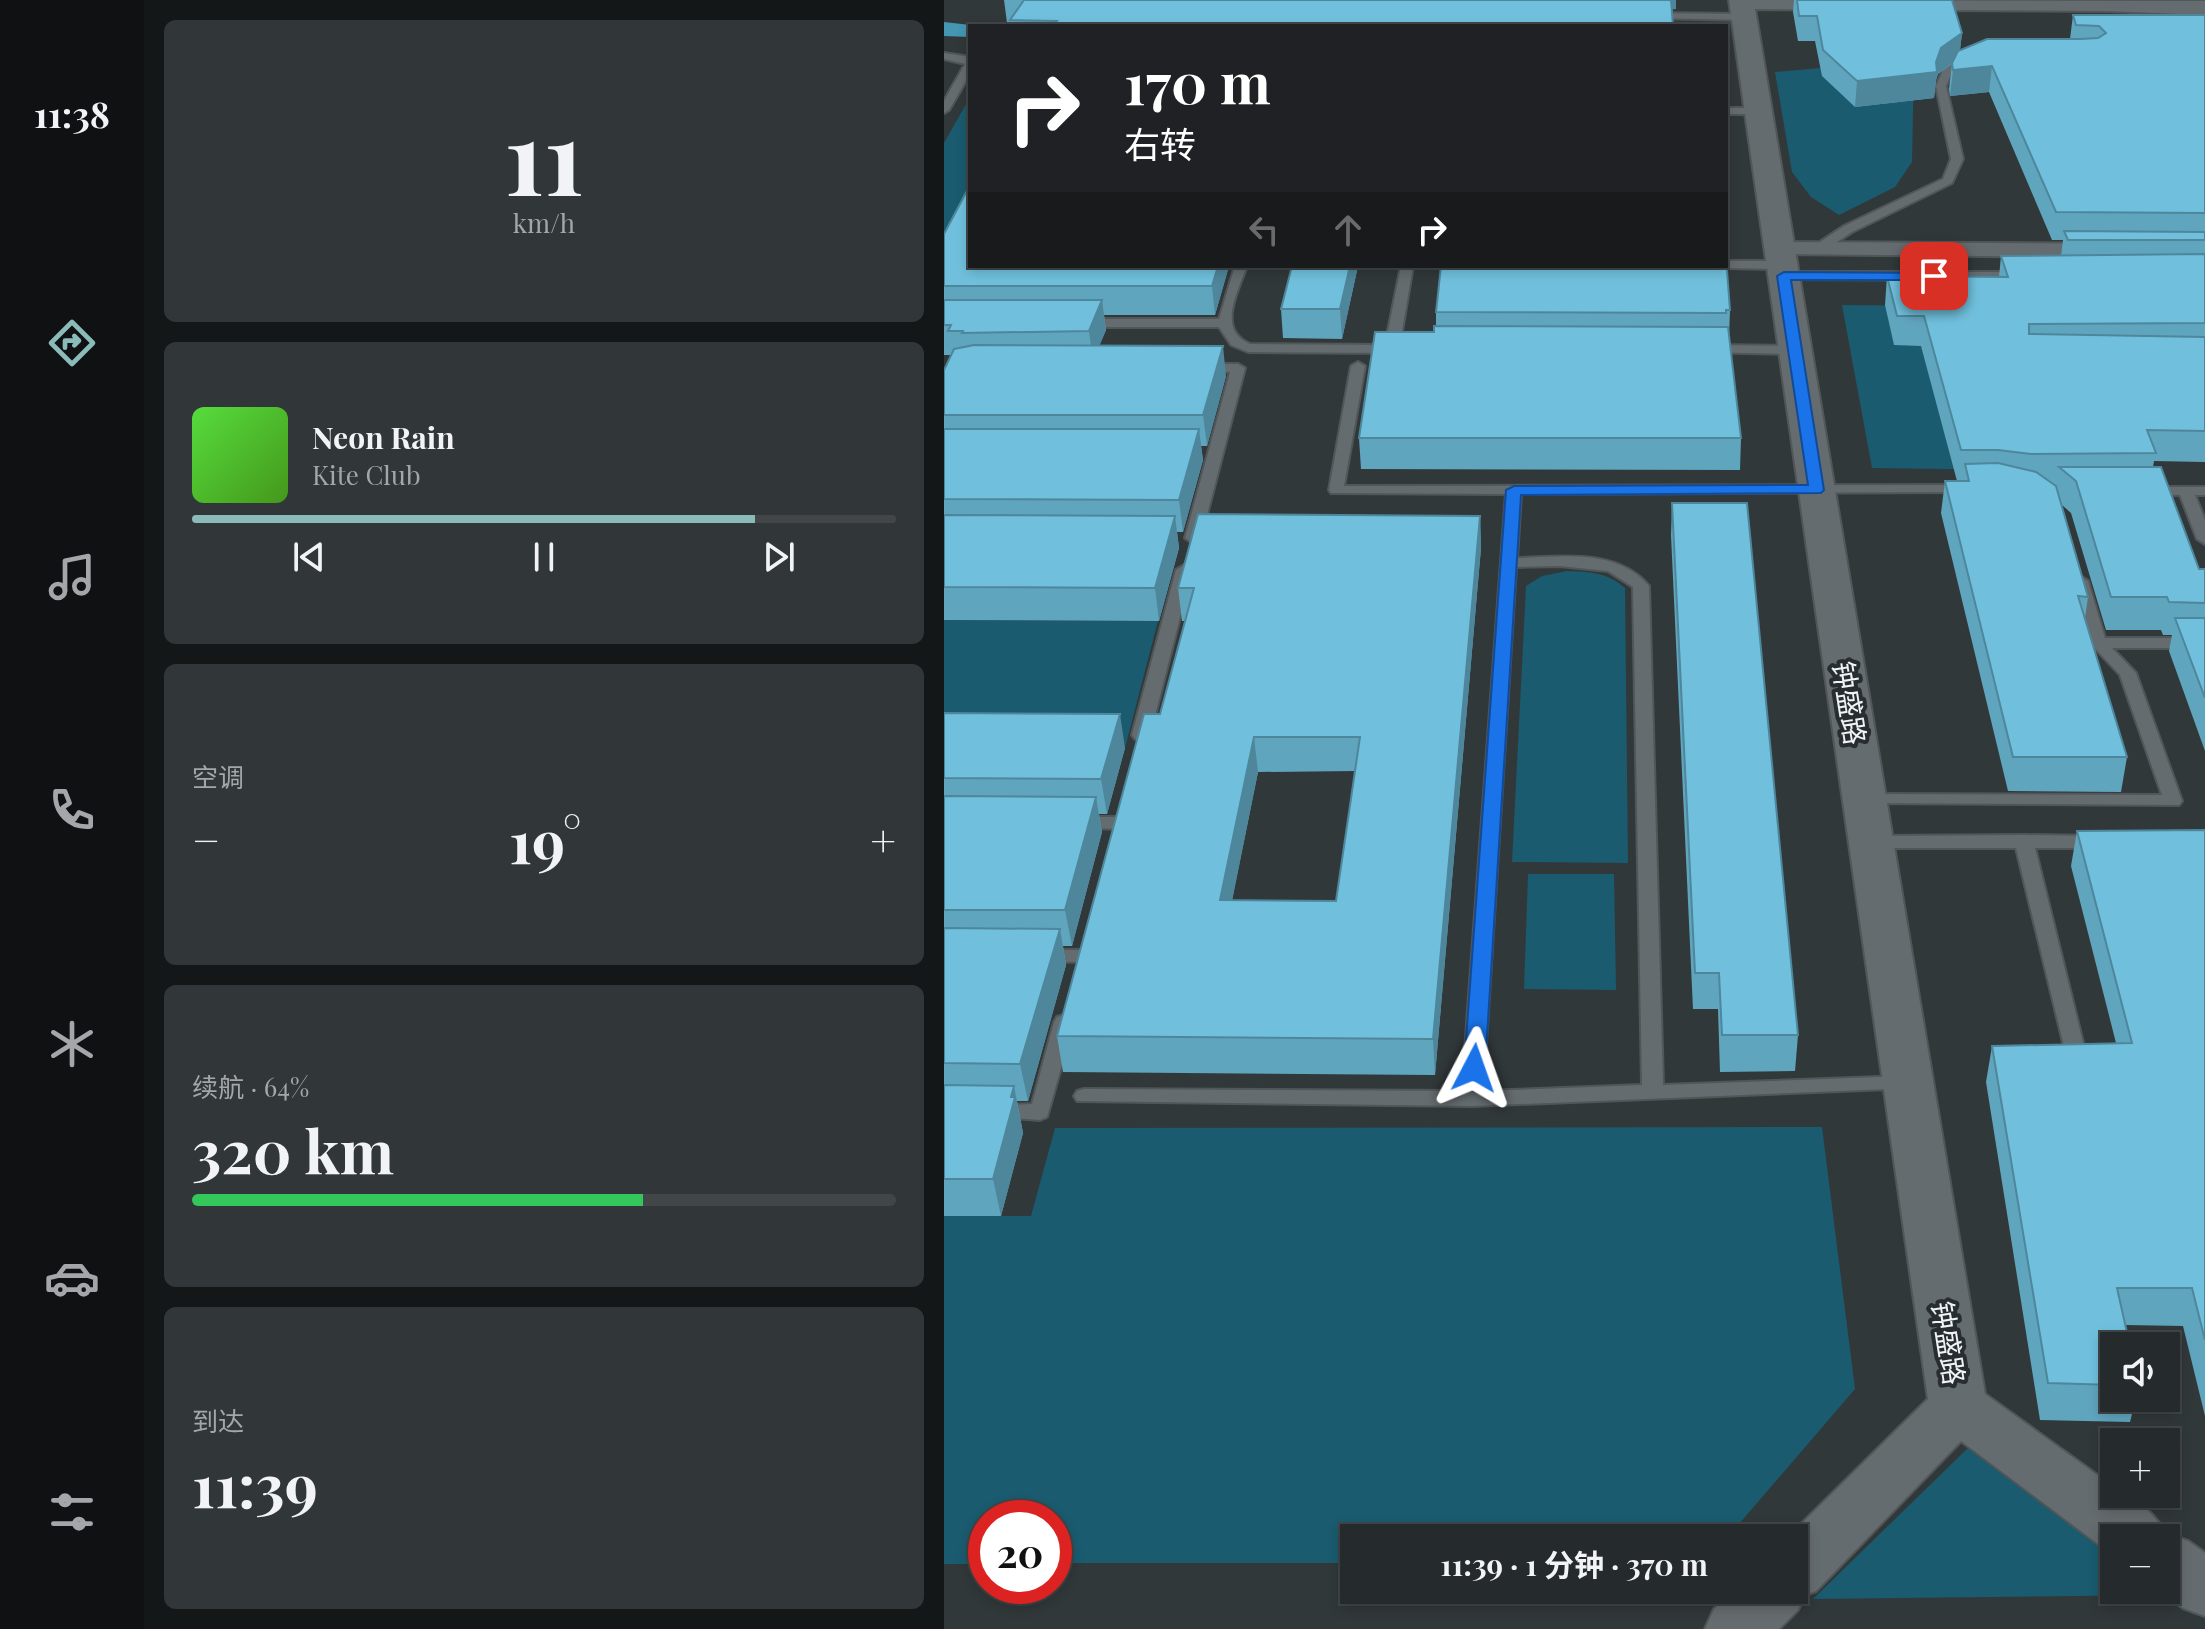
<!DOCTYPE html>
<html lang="zh">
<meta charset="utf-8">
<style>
:root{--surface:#252a2c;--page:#313638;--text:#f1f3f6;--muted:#a3a7a9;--line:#424648;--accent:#8bbbb9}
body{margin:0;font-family:"Playfair Display","Noto Sans SC",serif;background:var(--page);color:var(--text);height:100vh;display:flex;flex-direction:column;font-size:30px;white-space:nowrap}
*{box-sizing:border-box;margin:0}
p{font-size:26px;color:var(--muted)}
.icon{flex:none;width:44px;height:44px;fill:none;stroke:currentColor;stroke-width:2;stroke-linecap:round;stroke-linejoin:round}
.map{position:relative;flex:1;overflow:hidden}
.panel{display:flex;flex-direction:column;gap:20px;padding:20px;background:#141718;width:800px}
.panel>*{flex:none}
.hud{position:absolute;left:24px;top:24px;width:760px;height:244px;border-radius:0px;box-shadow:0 4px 12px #0003,0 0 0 2px var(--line);background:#202124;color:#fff;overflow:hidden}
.buttons{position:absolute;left:1156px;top:1332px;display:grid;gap:16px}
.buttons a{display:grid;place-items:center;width:80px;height:80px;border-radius:0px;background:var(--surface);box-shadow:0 4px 12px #0003,0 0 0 2px var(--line);font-size:40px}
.speed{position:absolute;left:24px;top:1500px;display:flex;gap:16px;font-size:40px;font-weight:700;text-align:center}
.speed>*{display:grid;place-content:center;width:104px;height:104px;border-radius:50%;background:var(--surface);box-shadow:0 4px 12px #0003,0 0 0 2px var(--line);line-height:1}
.speed .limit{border:12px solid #d22;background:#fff;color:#111}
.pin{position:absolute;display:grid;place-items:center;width:68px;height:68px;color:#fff;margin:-34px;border-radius:16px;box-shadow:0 4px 12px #0006}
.me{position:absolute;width:88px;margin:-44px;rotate:4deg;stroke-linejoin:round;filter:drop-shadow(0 0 6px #0008)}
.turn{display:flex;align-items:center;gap:28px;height:168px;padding:0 24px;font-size:36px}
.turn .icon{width:104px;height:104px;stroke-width:2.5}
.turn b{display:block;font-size:56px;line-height:68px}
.lanes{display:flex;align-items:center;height:76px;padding:0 24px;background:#0003;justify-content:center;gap:40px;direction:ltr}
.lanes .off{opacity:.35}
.big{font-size:60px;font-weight:700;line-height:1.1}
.panel .widget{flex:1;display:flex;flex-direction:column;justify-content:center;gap:12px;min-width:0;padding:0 28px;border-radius:12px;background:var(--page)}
.panel .dial{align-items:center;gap:0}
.dial b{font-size:104px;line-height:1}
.song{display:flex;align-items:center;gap:24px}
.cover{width:96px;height:96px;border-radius:12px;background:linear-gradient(135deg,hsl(110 70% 55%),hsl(100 70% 35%))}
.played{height:8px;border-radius:4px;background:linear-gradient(90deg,var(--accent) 80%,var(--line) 80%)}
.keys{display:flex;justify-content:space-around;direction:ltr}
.heat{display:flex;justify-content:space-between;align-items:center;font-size:44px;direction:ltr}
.charge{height:12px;border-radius:6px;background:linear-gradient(90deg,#34c759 64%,var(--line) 0)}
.trip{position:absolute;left:396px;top:1524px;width:468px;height:80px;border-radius:0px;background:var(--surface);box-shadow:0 4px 12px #0003,0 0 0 2px var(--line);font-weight:700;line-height:80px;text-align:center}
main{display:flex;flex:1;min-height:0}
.menu{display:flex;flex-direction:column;width:144px;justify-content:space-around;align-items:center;background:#0f1112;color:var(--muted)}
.menu .icon{width:56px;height:56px}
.menu .selected{color:var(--accent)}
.menu b{font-size:36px;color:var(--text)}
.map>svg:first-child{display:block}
.green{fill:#1a5b6f}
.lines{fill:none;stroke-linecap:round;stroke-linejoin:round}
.canal{fill:#4496b1;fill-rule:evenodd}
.service-casing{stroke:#515658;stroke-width:4}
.minor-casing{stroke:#515658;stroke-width:4}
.tertiary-casing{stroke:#515658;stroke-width:4}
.service{fill:#656c6f;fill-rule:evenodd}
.minor{fill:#656c6f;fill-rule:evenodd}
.tertiary{fill:#656c6f;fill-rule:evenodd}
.wall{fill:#60a5be;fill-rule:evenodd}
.shaded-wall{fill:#4e869b}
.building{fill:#70c0dd;stroke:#4e869b;stroke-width:2;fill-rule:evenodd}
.route{fill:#1a73e8;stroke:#114b97;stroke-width:2}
.labels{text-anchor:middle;stroke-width:8;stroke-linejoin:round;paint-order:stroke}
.street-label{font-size:28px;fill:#f0f4f6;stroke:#272d30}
</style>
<main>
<nav class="menu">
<b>11:38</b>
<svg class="icon selected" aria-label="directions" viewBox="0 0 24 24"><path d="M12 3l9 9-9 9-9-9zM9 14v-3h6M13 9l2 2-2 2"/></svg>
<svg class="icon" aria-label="music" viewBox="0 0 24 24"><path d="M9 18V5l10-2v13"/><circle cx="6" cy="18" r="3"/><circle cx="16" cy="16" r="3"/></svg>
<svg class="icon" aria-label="phone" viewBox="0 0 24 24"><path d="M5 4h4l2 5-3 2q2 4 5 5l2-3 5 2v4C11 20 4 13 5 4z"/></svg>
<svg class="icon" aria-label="climate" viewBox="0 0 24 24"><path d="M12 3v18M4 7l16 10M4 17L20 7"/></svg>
<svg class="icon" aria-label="car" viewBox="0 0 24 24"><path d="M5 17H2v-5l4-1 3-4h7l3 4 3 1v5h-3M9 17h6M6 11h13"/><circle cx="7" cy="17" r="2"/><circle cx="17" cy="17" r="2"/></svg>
<svg class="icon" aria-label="filters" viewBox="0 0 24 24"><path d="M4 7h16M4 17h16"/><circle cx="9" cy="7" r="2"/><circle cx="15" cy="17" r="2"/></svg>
</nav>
<section class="panel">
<div class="widget dial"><b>11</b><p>km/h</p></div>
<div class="widget">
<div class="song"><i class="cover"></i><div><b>Neon Rain</b><p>Kite Club</p></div></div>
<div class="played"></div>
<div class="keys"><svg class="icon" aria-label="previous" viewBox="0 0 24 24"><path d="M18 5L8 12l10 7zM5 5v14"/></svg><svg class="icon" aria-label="pause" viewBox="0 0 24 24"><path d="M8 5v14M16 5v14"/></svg><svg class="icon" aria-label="next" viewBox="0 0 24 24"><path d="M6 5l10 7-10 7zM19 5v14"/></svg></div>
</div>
<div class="widget"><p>空调</p>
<div class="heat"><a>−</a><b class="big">19°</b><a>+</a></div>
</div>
<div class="widget"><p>续航 · 64%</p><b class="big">320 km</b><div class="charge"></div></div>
<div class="widget"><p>到达</p><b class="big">11:39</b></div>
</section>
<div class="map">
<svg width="1261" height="1629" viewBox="0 0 1261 1629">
<rect width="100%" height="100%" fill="#31383a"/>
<!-- green -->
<path class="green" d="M970 60 968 162 951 187 895 215 867 197 848 172 831 72Z
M26 97V221L0 272V143Z
M898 305 1008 306 1138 510 1075 470 928 468Z
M623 571C646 572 663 572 681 588L684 863 568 862 582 586 598 576Z
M0 620 214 621 181 748 0 747Z
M584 874H670L672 990 580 989Z
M878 1127 911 1389 783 1538H410V1563H110V1518H42V1564H0V1216H87L111 1128Z
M1025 1447 1170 1557V1590H1214L1222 1595 869 1599Z"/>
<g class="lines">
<!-- canal -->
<path class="canal" d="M0 22 35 26H26V37L0 36Z"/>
<!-- service casing -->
<g class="service-casing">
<path id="service" d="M706 13 800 14 805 17 800 20 702 18 701 16Z
M0 53 26 57V74L5 110 0 113V101L21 64 0 59Z
M1024 57 1033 59 1008 72 1002 86 1019 159 1008 183 908 232 878 252H870V246L900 226 999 179 1007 159 992 86 1000 68Z
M782 108H814L819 111 814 114H782Z
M782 261H838L844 265 838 269 778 268 782 266Z
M291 266H303C294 291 272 330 306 344L452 345 459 349 452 353 304 352 287 345 275 327H139L132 323 139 319H275Z
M457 266H469L458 331 451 335 444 331Z
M840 272H1077L1083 276 1077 280 836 279 834 276Z
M762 345 851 346 858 350 851 354 757 352V346Z
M414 362 421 366 400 486 1029 485 1031 488 1024 492 577 494 573 558C617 557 673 548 705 586L719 1085 962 1076 969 1078 972 1083 969 1088 528 1106 133 1101 130 1096 133 1091 140 1089 518 1091 562 494 387 493 385 490 407 366ZM616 566 664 571 689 587 698 1085 539 1091 572 567Z
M259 364H294L301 368 257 538 249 543 241 538 286 372 254 371 252 368Z
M1204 487H1261V495H1251L1261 520V544L1253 539 1236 495 1199 494V488Z
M240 565 248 570 206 735 197 740 191 739 188 735 232 570Z
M1136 576 1144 581 1161 638H1261V648H1168L1192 673 1238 801 1235 805 914 803 911 799 920 794 1218 795 1176 675 1146 643 1128 581Z
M132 817H173L182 823 173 829 126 827 123 823Z
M1080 835 1154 836 1163 842 1154 848H1091L1145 1067 1142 1072H1128L1125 1067 1072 848H928L919 842 928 836Z
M96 950H138L148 956 138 962 89 961 86 956 89 951Z
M120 1015 127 1017 130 1022 103 1117 96 1120 44 1116 41 1111 44 1106 88 1104 110 1022 113 1017Z"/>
</g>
<!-- minor casing -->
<g class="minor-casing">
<path id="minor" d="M835 242 1261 244V258L826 254 823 249 826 244Z"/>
</g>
<!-- tertiary casing -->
<g class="tertiary-casing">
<path id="tertiary" d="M785 0 1261 1V15L1164 11 811 9 1041 1394 1170 1487V1494C1190 1494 1213 1516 1221 1533L1244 1541 1261 1553V1616L1239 1608 1215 1590H1222V1538H1170V1556L1017 1441 872 1591 861 1595 854 1610 835 1629H761L770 1609 790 1590H850V1538H843L984 1399Z"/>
</g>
<!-- service -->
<use href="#service" class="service"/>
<!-- minor -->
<use href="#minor" class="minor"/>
<!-- tertiary -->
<use href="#tertiary" class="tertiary"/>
</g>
<!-- wall -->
<path class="wall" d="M60 0H732V9H728L729 26H67L66 23H63Z
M850 0H1008L1018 33 1016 50 1126 39 1129 15H1261V462L1210 461 1209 467 1255 569H1261V751L1225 651 1228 635H1219L1217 630H1162L1127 513 1118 505 1144 597 1141 618 1183 757 1177 792 1064 791 997 513 1001 481H1013L977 346 950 345 941 305 943 276 1055 277 1057 256H1117L1119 240H1108L1045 92 1006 96 1005 89 1008 64 994 74 992 80 990 98 911 107 878 76 871 41H854L849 12Z
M0 234 285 266 271 315H160L162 330 155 346 282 376 263 446H257L259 460 239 532H233L235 548 215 621 0 620V370L7 355H0Z
M348 266H414L398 339 339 338 337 309Z
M786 310 785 337 797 438 796 470 417 469 415 438 490 332 492 326V312Z
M728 503 854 1035 851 1071 776 1072 774 1009H749L727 535Z
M536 516 537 548 491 1075 119 1072 113 1036 216 714 241 621H238L234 588ZM411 771 392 901 288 900 314 772Z
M0 713 181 748 163 814H155L158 832 128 946H119L122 965 84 1101H73L79 1133 57 1216H0Z
M1261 830V1416L1239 1326 1181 1325 1170 1346V1398H1192L1186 1422 1096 1420 1042 1082 1048 1046 1172 1043 1127 866 1133 831Z"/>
<!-- shaded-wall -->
<path class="shaded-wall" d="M726 0H732V9L725 10Z
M1018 33 1015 58 994 74 992 80 990 98 911 107 913 81 992 62 997 48Z
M1048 66 1045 92 1006 96 1009 70Z
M274 266H285L271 315 268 286Z
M406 266H414L398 339 396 309Z
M158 300 162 330 149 361 145 331Z
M279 346 282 376 263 446 259 415Z
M255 429 259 460 239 532 235 500Z
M231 516 235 548 215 621 211 588Z
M536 516 537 548 491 1075 489 1039Z
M176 714 181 748 163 814 157 779Z
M310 737 314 772 281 936 276 900Z
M152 797 158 832 128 946 121 910Z
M116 929 122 965 84 1101 76 1064Z
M70 1086 79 1133 57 1216 49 1179Z"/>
<!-- building -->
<path class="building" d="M80 0H727L729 26H110L113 21 66 20Z
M853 0H1008L1018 33 997 48 992 62 993 72 913 81 879 50 873 16H855Z
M1129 15H1261V213L1112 212 1048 66 1009 70 1008 63 1014 51 1043 39H1137L1154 38 1162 33 1155 26 1132 25Z
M26 185V266H274L268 286H0V234Z
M1120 231 1261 232V240H1124Z
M1261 254V323L1085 324V334L1261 337V431L1203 430 1212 453 1087 454 1054 450H1017L980 316H953L943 276 1064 277 1057 256Z
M782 258 786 310H782V313L492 312 497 266H782Z
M348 266H406L396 309H337Z
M0 300H158L145 331 18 333 19 331H4L7 325H0Z
M490 326 784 327 797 438H415L431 332H490Z
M30 345 279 346 259 415H0V370L10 349Z
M0 429H255L235 500 0 499Z
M1054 463 1092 472 1112 486 1144 597 1134 596 1183 757H1069L1001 481H1025L1021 464Z
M1115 467H1217L1255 569H1261V603L1225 602 1223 597H1167L1132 481Z
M728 503H803L854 1035H778L775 973H751Z
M254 514 536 516 489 1039 113 1036 200 714H216L250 588H234ZM310 737H416L392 901 276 900Z
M0 515 231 516 211 588 0 587Z
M1231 618H1261V698Z
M0 713 176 714 157 779 0 778Z
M0 796 152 797 121 910H0Z
M1261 830V1340L1248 1288H1173L1186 1346H1170V1385L1104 1383 1048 1046 1188 1043 1133 831Z
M0 928 116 929 76 1064 0 1063Z
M0 1085 70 1086 67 1097H71L49 1179H0Z"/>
<!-- route -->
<path class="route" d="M840 272 990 273 996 276 990 280H847L880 490 877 493 577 495 541 1068 538 1073H523L520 1068 562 490 570 486 864 485 833 276Z"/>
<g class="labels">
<!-- street labels -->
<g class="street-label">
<text transform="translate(905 703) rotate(81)" y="10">钟盛路</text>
<text transform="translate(1004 1343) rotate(81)" y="10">钟盛路</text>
</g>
</g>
</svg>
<div class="buttons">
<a><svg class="icon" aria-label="sound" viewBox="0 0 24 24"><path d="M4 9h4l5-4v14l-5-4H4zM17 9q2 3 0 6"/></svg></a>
<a>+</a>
<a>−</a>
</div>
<div class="speed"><div class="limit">20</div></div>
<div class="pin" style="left:990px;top:276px;background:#d93025"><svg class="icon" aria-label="arrive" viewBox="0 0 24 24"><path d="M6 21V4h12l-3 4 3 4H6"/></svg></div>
<svg class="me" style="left:530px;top:1068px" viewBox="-20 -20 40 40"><path d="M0-17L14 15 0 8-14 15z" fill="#1a73e8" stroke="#fff" stroke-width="4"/></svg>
<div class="trip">11:39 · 1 分钟 · 370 m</div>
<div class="hud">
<div class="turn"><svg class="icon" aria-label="right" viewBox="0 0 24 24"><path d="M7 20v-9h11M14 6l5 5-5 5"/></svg><div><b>170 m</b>右转</div></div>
<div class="lanes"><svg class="icon off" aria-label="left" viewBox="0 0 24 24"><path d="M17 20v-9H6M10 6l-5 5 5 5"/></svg><svg class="icon off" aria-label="ahead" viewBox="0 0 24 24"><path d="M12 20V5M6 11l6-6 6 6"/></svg><svg class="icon" aria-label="right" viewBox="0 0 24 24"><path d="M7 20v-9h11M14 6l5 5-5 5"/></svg></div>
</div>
</div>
</main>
